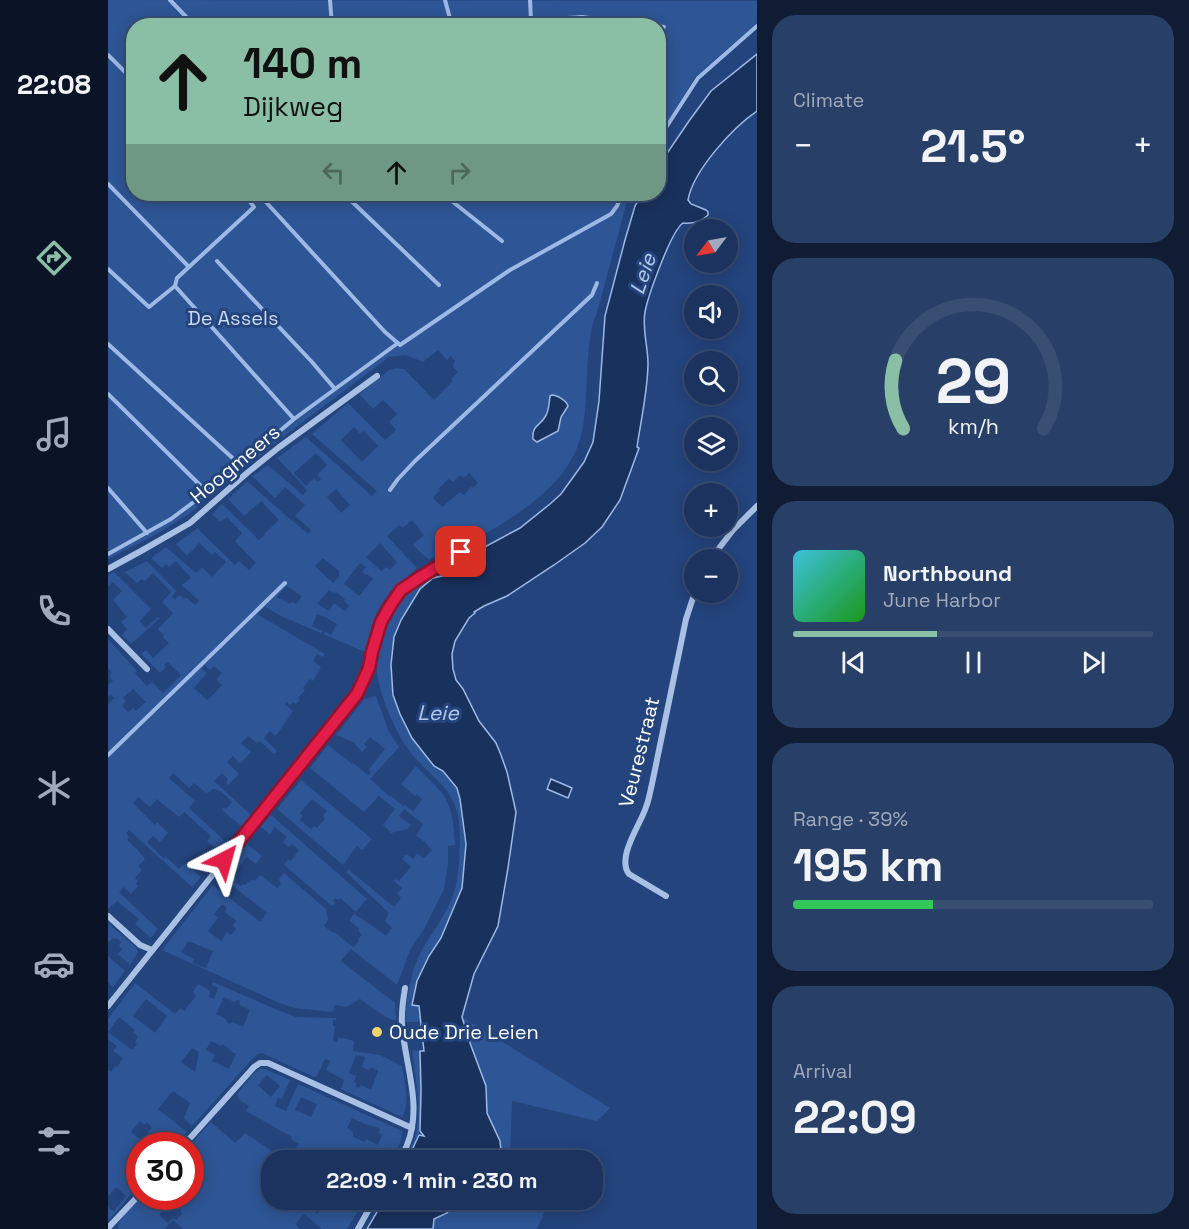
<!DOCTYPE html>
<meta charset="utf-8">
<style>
:root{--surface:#1b335e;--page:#283f67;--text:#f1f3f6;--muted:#a0aabc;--line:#394e73;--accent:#8abfa5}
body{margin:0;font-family:"Space Grotesk",sans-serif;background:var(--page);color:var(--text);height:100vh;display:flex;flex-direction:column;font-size:22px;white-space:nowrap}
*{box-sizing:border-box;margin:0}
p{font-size:20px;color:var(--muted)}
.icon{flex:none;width:33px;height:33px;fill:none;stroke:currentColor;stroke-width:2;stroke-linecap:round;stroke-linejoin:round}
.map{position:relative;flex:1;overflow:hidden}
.details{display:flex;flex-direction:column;gap:15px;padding:15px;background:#0f1c34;width:432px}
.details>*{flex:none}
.hud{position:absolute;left:18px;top:18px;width:540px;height:183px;border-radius:24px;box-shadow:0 3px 15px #0003,0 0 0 2px var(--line);background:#8abfa5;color:#111;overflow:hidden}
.needle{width:39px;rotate:238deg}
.buttons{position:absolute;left:576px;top:219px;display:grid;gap:12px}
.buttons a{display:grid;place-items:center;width:54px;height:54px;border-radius:50%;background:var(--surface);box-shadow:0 3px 15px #0003,0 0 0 2px var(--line);font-size:30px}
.speed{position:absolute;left:18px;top:1132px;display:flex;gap:12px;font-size:30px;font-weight:700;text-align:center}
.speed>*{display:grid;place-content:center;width:78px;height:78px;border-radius:50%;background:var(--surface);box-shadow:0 3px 15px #0003,0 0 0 2px var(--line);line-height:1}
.speed .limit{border:9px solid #d22;background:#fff;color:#111}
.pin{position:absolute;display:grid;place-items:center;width:51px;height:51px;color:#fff;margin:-26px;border-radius:12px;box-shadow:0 3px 9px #0006}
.me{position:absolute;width:66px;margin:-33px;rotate:39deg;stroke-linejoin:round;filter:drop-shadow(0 0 4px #0008)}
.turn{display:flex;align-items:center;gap:21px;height:126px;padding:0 18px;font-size:27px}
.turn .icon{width:78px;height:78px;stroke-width:2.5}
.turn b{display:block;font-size:42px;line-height:51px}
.lanes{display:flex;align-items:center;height:57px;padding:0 18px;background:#0003;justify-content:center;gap:30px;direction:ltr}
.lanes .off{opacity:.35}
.big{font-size:45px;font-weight:600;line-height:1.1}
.details .tile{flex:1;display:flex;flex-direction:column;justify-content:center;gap:9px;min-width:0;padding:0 21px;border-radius:24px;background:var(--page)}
.details .dial{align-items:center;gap:0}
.dial svg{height:156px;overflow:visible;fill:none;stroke:var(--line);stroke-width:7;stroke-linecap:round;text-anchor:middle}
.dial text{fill:var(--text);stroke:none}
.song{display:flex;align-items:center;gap:18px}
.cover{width:72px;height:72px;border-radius:9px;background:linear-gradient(135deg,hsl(190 70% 55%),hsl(120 70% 35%))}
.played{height:6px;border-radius:3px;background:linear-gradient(90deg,var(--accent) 40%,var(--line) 40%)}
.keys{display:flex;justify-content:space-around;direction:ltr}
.heat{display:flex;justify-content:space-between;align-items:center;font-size:33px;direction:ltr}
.charge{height:9px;border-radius:4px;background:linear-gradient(90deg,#34c759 39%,var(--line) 0)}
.trip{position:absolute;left:153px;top:1150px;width:342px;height:60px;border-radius:24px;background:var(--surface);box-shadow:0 3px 15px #0003,0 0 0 2px var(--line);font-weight:600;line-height:60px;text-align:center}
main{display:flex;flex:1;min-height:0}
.menu{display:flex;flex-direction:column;width:108px;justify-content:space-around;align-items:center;background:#0b1426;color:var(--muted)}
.menu .icon{width:42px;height:42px}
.menu .active{color:var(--accent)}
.menu b{font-size:27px;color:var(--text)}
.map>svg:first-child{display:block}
.green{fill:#2e5595;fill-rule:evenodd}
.water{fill:#19315d;stroke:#9db9e6;stroke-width:1.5}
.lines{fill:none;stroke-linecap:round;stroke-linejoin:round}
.stream{stroke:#9db9e6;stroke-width:4}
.minor{stroke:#a9c0e5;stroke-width:6}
.route-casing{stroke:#92132f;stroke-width:15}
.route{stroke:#e11d48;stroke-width:10}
.poi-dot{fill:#f0d46d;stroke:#24447d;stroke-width:2}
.labels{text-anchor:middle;stroke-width:6;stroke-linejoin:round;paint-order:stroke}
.park-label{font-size:20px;fill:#ccdbf4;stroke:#24447d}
.street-label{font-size:20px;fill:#fff;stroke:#24447d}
.poi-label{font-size:20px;fill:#fff;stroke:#24447d;text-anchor:start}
.water-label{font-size:21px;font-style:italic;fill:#b4caed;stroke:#24447d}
</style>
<main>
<nav class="menu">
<b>22:08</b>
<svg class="icon active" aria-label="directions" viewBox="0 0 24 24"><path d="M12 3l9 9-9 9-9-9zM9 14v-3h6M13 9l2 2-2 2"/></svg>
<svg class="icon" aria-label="music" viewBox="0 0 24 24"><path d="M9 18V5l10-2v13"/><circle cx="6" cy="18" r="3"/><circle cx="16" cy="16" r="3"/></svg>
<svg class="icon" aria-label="phone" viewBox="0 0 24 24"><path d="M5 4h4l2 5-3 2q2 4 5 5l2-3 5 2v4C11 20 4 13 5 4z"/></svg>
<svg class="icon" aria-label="climate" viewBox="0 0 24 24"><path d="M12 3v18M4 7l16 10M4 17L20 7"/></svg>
<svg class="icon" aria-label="car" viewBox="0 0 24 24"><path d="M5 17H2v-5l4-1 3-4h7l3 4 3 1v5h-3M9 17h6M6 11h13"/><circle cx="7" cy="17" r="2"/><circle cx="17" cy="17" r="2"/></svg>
<svg class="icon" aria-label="filters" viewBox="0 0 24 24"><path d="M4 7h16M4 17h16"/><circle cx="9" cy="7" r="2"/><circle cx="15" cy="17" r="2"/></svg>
</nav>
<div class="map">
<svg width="649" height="1229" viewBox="0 0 649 1229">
<rect width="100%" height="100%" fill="#24447d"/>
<!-- green -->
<path class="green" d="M0 0 649 1V23L588 76 551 136 550 26H26V194H521L489 313C479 331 480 374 478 395 477 413 476 431 469 448 448 499 388 526 345 553L339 548 321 560 305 545 316 535 304 520 295 528 291 525 279 536 309 568C298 579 284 589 275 602 265 616 261 636 257 652L173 616 157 607 149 614 217 654 215 657 209 654 205 661 213 667 205 681 202 679 195 688 197 690 190 698 192 700 188 704 185 702 182 705 179 702 177 704 185 711 168 736 162 731 156 738 169 751 166 754 152 741 149 743 140 736 133 743 143 752 132 764 125 756 119 762 131 774 120 785 118 782 120 779 114 773 106 781 143 815 133 826 114 810 116 807 118 809 124 802C119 797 113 789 105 789L102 792 98 793 86 783 81 788 65 773 61 778 87 801 81 808 119 843 112 853 99 841 103 836 76 812 71 817 49 799 42 807 31 797 25 803 47 825 49 822 60 833 52 842 45 836 39 842 56 859 58 857 71 869 78 863 93 877 84 887 21 830 18 833 21 837 19 840 29 849 37 859 30 866 34 870 27 878 30 881 28 884 30 886 23 894 16 887 11 892 50 929 43 938 27 924 31 919 9 901 0 909V704L7 698 3 695 0 697V685L5 681 1 676 4 673 0 668V639L29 671 27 673 39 686 44 682 55 693 73 675 60 662 56 665 58 667 52 673 33 654 38 650 45 658 61 643 55 637 56 635 50 629 65 613 54 602 63 592 45 573 37 581 34 579 29 583 17 572 39 561 68 591 64 597 67 599 72 595 76 599 78 597 87 605 91 601 74 585 83 578 68 561 61 567 58 564 54 568 43 558 58 547 88 573 94 567 104 577 118 562 107 552 104 555 91 543 79 556 68 544 89 528 127 565 131 561 141 570 148 563 127 541 134 533 119 517 112 522 104 514 114 504 151 540 157 535 156 534 171 520 153 501 136 516 120 499 139 481 184 521H185L200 534 203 530 187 516 197 505 177 487 167 498 144 476 160 465 195 495 199 490 169 458 198 437 264 496 269 491 204 434 240 403 277 440 288 430 281 422 289 414 275 400 265 409 251 394 281 370 288 368 296 369 326 400 345 381 343 379 350 372 345 367 346 365 345 364 347 361 343 356 339 360 330 350 315 362 298 355 281 357 179 434 81 514 47 535 0 559ZM246 427 252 434 256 431 270 446 254 462 233 440ZM208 453 219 465 209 475 213 479 210 482 206 478 198 486 186 473ZM361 473 370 483 365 488 363 487 356 495 352 492 334 507 325 498 332 490 331 488 341 479 345 482 352 475 355 478ZM228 489 242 505 233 513 219 497ZM272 543 289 562 282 570 279 567 273 571 258 557ZM215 558 231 571V577L225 583 207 566ZM252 563 258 567 254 572 258 575 259 574 265 579 251 596 236 584ZM178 586 194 596 188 604 184 602 182 604 169 597ZM221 590 226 593 228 592 237 599 236 601 241 606 237 611 226 603 221 611 209 604ZM209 614 220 618V619L229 624 223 635 217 632 216 634 214 633V631L204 626ZM138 619 141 621 71 688 69 687ZM97 665 102 670 106 666 114 673 108 679 114 685 104 696 99 700 86 688 99 673 94 669ZM25 689 38 702 28 711 25 708 20 712 14 706 18 701 15 698Z
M369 547 371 550 368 558 338 574 325 578 312 589 293 620 286 637 283 665 326 765 336 772 349 788 352 799 358 844 357 867 354 888 348 903 333 938 321 956 309 981 305 1005H311L313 1022H297C299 997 302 971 315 948 326 930 339 913 346 893 351 878 352 850 352 834 351 788 327 783 302 752 288 733 272 697 269 673 266 645 276 613 296 594 316 575 345 561 369 547Z
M6 572 43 609 32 621 38 628 50 617 52 618 23 644 14 635 19 629 13 622 19 617 5 600 14 591 5 582 0 586V575Z
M268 696 281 732 291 747 262 779 282 797 283 796 295 806 297 805 305 811 314 799 309 794 307 796 293 784 308 766C317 775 327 784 335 794 345 809 346 828 347 845L340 846V863L336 889 315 931 302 950 289 985 243 949 233 961 287 1003 288 1021 278 1017 252 999 238 1007 227 1005 225 1012 187 1008 169 1002 54 950 105 885 152 922 159 913 112 876 139 844 154 856 148 864 139 857 125 875 129 879 127 882 133 886 135 884 137 885 140 882 141 883 145 879 147 881 152 875 169 888 173 884 171 879 176 873 218 909 220 920 216 926 225 933 226 932 245 947 251 941 250 939 254 935 250 931 251 929 241 920 246 914 263 925 278 936 284 928 277 921 281 913 238 872 240 869 286 907 293 898 289 894 294 888 286 881 288 879 291 881 303 867 294 859 298 854 305 859 309 853 316 858 324 850 317 842 308 836 315 824 296 809 291 816 303 825 300 829 283 833 275 825 287 809 271 796 256 812 202 768 220 745 244 764 245 763 260 775 263 772 261 769 277 749 262 737 256 744 259 747 254 752 245 742 228 735 256 699ZM114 904 119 908 117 912 128 921 125 925 128 929 123 935 119 932 113 941 100 931 110 918 106 914ZM80 941 105 951 98 968 84 963 86 959 73 952Z
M193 780 264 839 254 850 249 846 235 865 169 809ZM204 799 219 811 215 816 217 819 209 828 206 826 203 829 192 820 195 816 192 813Z
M163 815 259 899 248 912 232 898 230 900 227 898 225 901 227 903 224 906 176 865 180 859 183 861 191 850 184 844 181 847 175 842 179 837 167 827 162 834 153 827Z
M0 923 28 948 30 952 22 965 10 954 14 949 11 946 13 942 8 938 7 939 5 938 1 942 0 941Z
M0 956 17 971 5 987 0 982Z
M105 982 172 1011 188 1017 228 1018V1020H225V1026H227L225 1041 229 1042 230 1037 246 1041 245 1051 272 1055 294 1066C296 1081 303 1104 294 1117L233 1089 236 1080 218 1070 222 1061 217 1059 209 1076 206 1077 154 1053 149 1054 84 1126 76 1118 82 1103 65 1091 50 1109 79 1132 66 1146H32L31 1151 28 1149 20 1158 25 1163 31 1155V1185L1 1220 0 1219V1206L3 1210 6 1211 18 1196 8 1187 0 1196V1070L3 1072 7 1066 9 1067 15 1058 5 1051 9 1046 0 1039V1019L27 983 67 1014 72 1008 76 1011 88 996 85 992 90 984 102 991 101 997 106 999 110 988 104 985ZM116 997 126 1002 131 1000 132 1005 142 1010 135 1027 125 1022 120 1024 118 1019 108 1014ZM38 999 59 1016 47 1033 25 1016ZM11 1017 27 1030 25 1032 30 1036 27 1042 29 1044 24 1050 0 1032ZM103 1041 113 1046 114 1044 121 1048V1050L128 1054 121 1069 104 1061 107 1055 98 1050ZM84 1048 91 1052 87 1072 73 1062ZM248 1055 257 1057 254 1067 261 1070 263 1067 270 1071 263 1090 253 1085 251 1088 248 1087V1083L246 1082 248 1076 241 1073ZM32 1121 36 1125 39 1122 44 1127 40 1132 46 1137 39 1145 23 1132Z
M354 1017 502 1108 489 1121 404 1101 402 1161H394L392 1141 379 1113 378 1086 362 1043Z
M304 1050 312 1051 313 1090 312 1131 299 1161H294C298 1154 303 1147 306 1140 315 1115 307 1076 304 1050Z
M152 1069H157L182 1080 174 1099 170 1098 167 1106 178 1111 190 1084 294 1131 293 1141 282 1161H257L258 1152 249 1148 247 1151H245L243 1155 241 1154 238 1161H185L175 1154 177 1149 185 1154 191 1144 183 1139 184 1137 138 1111 141 1106 131 1100 129 1094 146 1073ZM159 1075 172 1086 163 1097 150 1085ZM193 1097 209 1104 203 1117 187 1110ZM244 1118 257 1124 271 1128 272 1130 270 1132 274 1135 270 1145 258 1139 257 1142 245 1137V1132L239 1128Z
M103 1122 127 1143 137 1133 164 1151 155 1161 163 1169 164 1200H194L209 1214 217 1205 212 1200H257L239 1229H214L196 1214 187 1224 192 1229H75L65 1220 57 1229H10C10 1217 25 1206 33 1197H63L54 1207 56 1209 51 1215 60 1223 65 1218 68 1220 74 1214 72 1211 84 1195 82 1194V1146H81Z
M353 1200H442L429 1229H325L326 1219 339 1213 346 1204Z"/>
<!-- water -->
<path class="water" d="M649 54V111C625 127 585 171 580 200L583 204 598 210 600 212V215C593 222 585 224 575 223 563 231 540 296 537 312 534 329 540 347 540 363 540 389 533 420 529 447L531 448 512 500 494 527 477 543 446 565 399 596 376 606 366 612 367 613 361 618 347 641 344 654 345 669 348 680 355 689 371 721 388 743 393 755 399 772 408 812 400 868 390 926 366 974 354 1017 362 1043 378 1086 379 1113 392 1141 394 1161H299L311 1135 316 1136 312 1131 313 1091 312 1051H316L311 1006 304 1005 309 981 321 956 333 938 354 888 358 844 352 799 349 788 335 771 326 766 304 738 292 714 285 695 283 665 286 637 293 620 312 589 325 578 339 575 368 558 371 550 412 528 442 504 453 494 476 462 485 442 491 401 497 316 517 240 527 206 534 194H550L551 165 581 121 603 91Z
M444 395C449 395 459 401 460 406L453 417 450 431 429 442 425 439C424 425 431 427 437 417 441 412 441 403 442 396Z
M443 779 464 788 460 798 439 789Z
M276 1200H353L346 1204 339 1213 326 1219 325 1229H259Z"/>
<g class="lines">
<!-- stream -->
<path class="stream" d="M62 0 87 26
M222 0 224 26
M337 0 344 26
M422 0 423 20
M346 26 474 17 546 26
M550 26 556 27
M0 55 26 81
M550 140 590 78 649 26
M0 184 81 267
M136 194 146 207 69 278 67 286 186 419
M155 194 157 201 277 332 292 345 402 270 503 214 509 206 514 194
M236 194 331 285
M335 194 394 241
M109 261 204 362 227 389
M0 269 41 307 67 286
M0 344 131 464
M0 394 99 492
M0 488 39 533
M282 490 290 479 307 461 484 295 489 283
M0 554 63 519 99 492 186 419 290 343
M0 755 177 583"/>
<!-- minor -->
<path class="minor" d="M602 560 625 530 649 506
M0 569 33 551 82 523 139 473 170 448 269 376
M0 629 39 669
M558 896 521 874C508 857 533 824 538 807 541 800 542 792 544 784L578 619 587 592
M0 916 32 945 44 950
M0 1006 249 694 261 668 264 652 273 622 282 606 293 590 311 578 353 552
M75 1146 146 1067 152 1063H160L304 1128
M290 1161C293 1156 297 1151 299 1145 315 1106 297 1065 294 1025 293 1012 295 1001 297 988
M0 1228 32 1194
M250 1229 266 1200"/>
</g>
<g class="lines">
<!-- route casing -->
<g class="route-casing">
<path id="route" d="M116 860 249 694 261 668 264 652 273 622 282 606 293 590 311 578 353 552"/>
</g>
<!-- route -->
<use href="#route" class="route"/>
</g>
<!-- markers -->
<circle class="poi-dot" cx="269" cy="1032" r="6"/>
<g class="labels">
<!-- park labels -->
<g class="park-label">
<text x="125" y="325">De Assels</text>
</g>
<!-- street labels -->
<g class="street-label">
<text transform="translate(127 464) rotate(-40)" y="7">Hoogmeers</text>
<text transform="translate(531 752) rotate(-76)" y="7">Veurestraat</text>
</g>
<!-- poi labels -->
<g class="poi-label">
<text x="281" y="1039">Oude Drie Leien</text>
</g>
<!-- water labels -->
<g class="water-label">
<text transform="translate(535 274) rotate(-71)" y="7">Leie</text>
<text x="330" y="720">Leie</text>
</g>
</g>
</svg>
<div class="buttons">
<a><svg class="needle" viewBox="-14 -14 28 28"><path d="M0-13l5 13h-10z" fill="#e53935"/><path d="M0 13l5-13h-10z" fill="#a0aabc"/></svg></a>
<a><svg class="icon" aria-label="sound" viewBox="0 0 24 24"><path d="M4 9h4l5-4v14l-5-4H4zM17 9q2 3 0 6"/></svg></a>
<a><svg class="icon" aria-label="search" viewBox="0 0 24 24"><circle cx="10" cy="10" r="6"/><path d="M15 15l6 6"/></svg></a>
<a><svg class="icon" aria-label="layers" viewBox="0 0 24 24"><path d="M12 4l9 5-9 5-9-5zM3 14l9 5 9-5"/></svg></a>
<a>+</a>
<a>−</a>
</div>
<div class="speed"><div class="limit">30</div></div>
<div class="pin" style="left:353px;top:552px;background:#d93025"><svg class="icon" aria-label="arrive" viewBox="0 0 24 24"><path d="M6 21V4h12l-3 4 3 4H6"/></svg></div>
<svg class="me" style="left:116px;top:860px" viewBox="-20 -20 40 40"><path d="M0-17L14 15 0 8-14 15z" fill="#e11d48" stroke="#fff" stroke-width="4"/></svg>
<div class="trip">22:09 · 1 min · 230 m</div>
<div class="hud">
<div class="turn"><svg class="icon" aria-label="ahead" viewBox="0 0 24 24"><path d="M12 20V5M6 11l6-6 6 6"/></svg><div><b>140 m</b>Dijkweg</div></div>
<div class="lanes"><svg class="icon off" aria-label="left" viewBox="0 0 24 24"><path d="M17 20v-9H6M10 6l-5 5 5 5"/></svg><svg class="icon" aria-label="ahead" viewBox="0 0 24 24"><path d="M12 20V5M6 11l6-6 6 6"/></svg><svg class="icon off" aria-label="right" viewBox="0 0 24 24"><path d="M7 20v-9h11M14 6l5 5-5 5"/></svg></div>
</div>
</div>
<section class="details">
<div class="tile"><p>Climate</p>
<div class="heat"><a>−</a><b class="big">21.5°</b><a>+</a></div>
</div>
<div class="tile dial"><svg viewBox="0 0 100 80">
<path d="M14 69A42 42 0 1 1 86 69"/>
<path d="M14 69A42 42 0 0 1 10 34" stroke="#8abfa5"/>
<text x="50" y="56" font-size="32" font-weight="700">29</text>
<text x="50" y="72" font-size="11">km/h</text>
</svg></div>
<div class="tile">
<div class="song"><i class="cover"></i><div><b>Northbound</b><p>June Harbor</p></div></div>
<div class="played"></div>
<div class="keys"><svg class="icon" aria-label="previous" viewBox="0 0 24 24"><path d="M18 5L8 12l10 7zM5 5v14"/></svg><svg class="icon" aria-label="pause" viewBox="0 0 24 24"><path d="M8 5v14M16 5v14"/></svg><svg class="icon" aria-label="next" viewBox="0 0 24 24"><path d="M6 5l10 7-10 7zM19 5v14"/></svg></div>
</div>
<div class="tile"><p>Range · 39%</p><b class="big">195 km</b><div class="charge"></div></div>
<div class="tile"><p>Arrival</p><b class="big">22:09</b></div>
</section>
</main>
